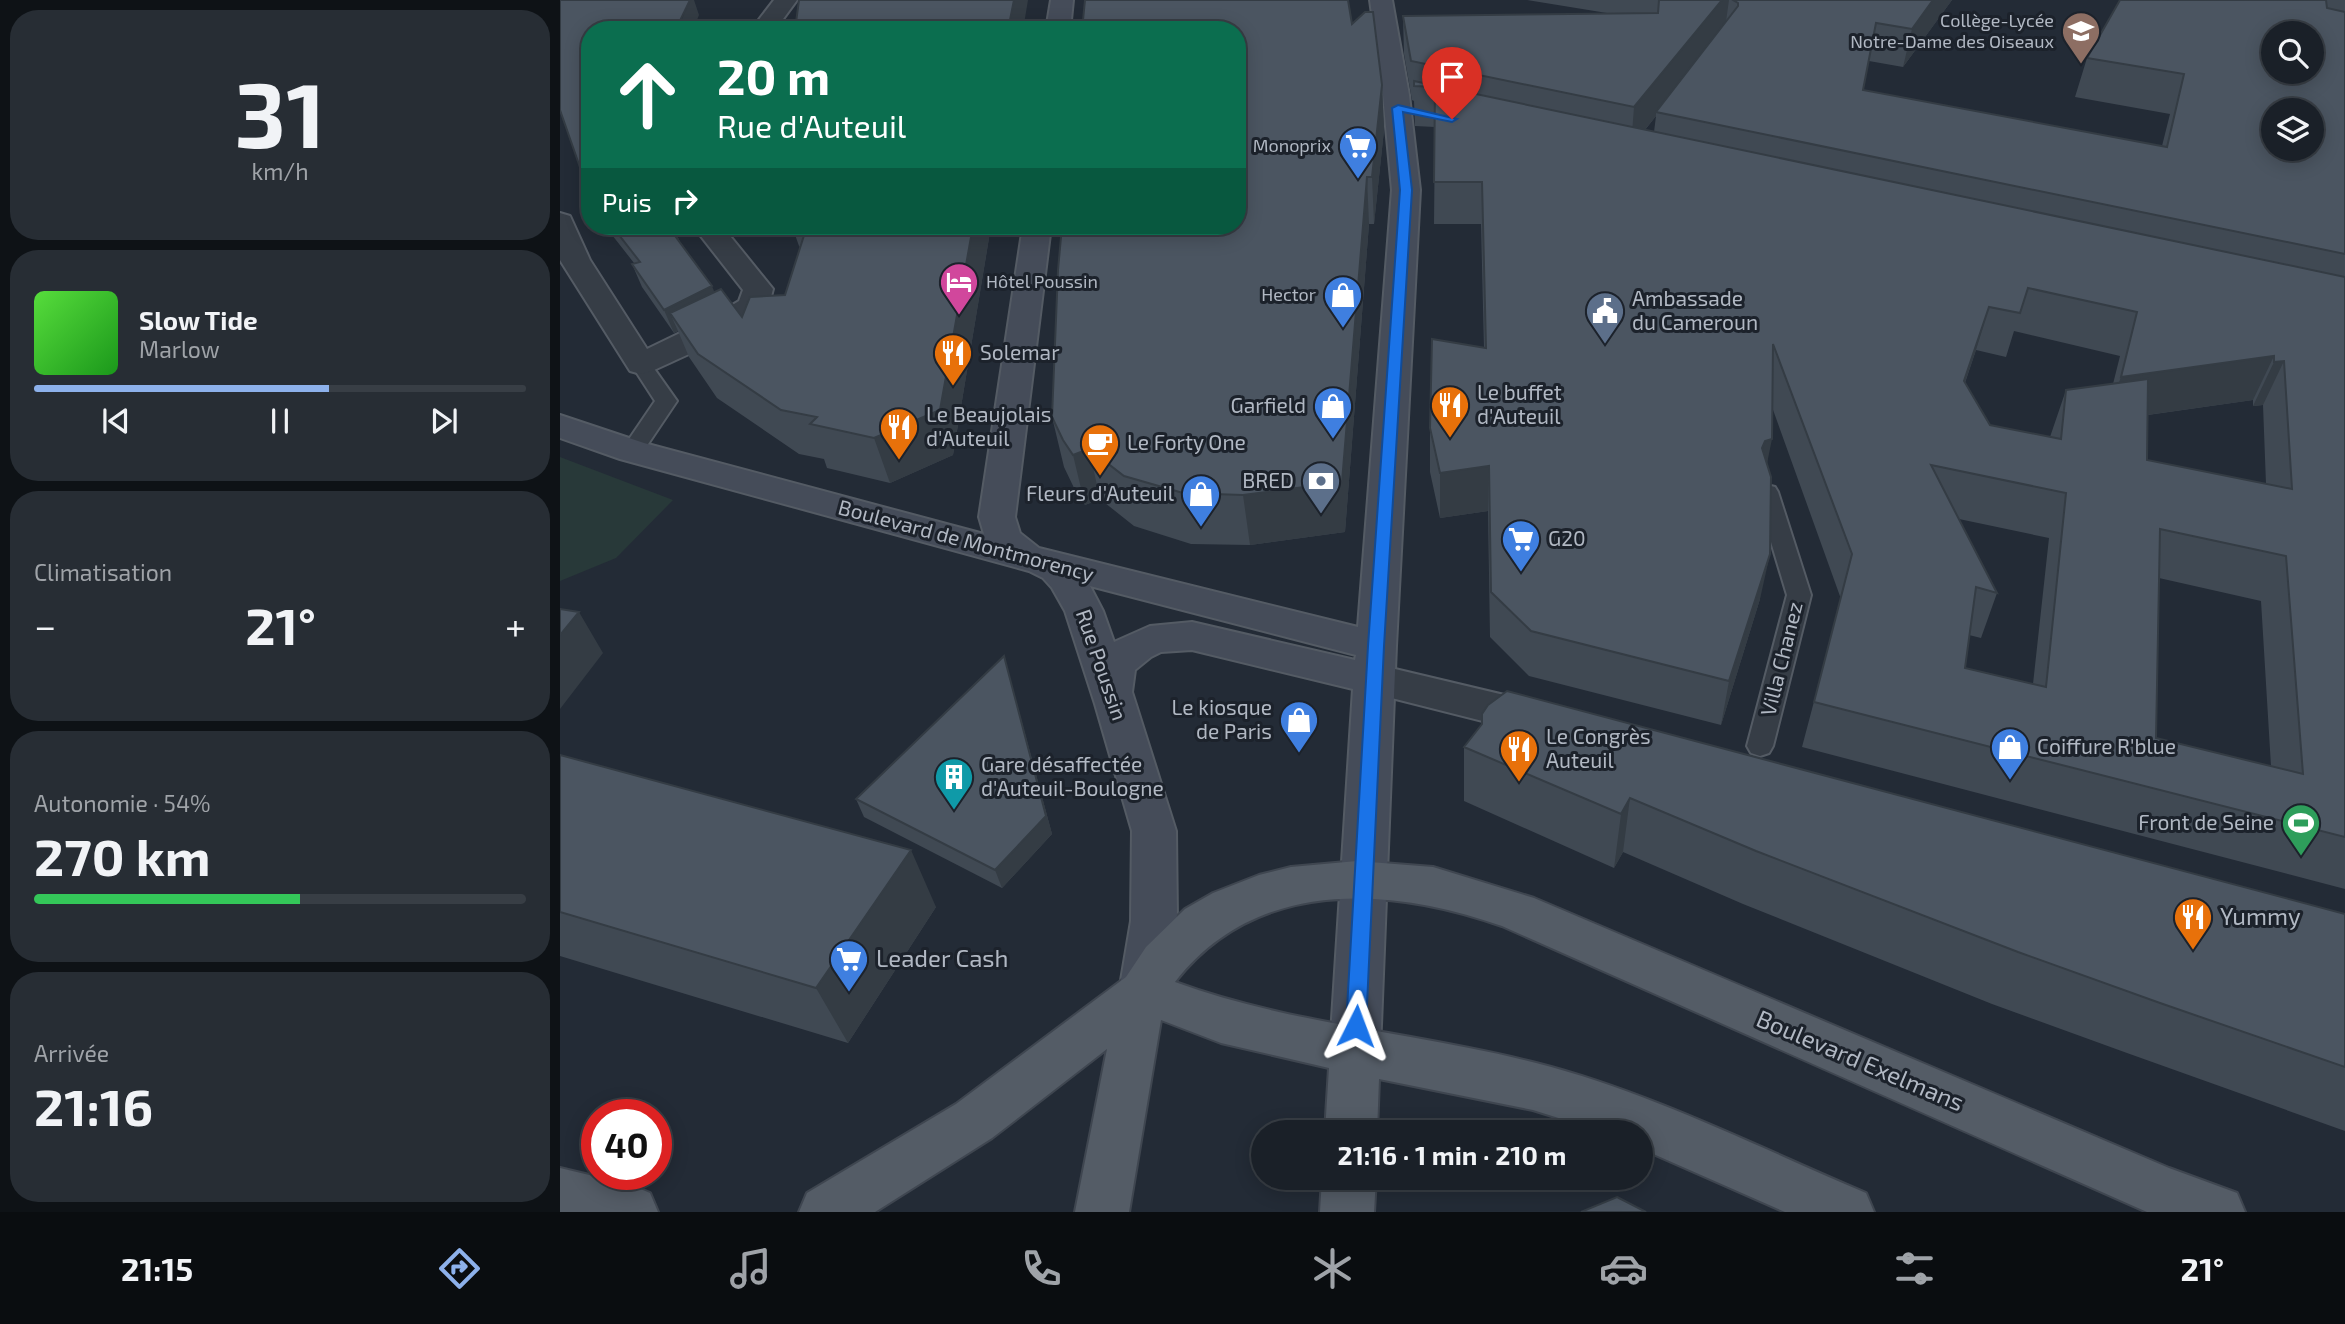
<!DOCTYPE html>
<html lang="fr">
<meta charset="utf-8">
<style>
:root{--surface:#1a2028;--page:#272d34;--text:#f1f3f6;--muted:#9fa3a8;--line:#383e45;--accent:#8db1eb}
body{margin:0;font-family:"Exo 2",sans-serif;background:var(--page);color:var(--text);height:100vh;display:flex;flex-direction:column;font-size:26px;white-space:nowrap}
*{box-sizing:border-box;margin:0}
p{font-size:23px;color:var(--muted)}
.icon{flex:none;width:38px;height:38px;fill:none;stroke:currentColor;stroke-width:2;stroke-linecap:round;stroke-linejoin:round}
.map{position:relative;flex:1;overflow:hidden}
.sheet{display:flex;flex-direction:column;gap:10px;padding:10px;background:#0e1216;width:560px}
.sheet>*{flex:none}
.hud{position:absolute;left:21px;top:21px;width:665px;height:214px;border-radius:28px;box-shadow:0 4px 18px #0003,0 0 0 2px var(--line);background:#0b6e4f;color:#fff;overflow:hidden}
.tools{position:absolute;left:1701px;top:21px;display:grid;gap:14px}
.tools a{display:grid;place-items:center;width:63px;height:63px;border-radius:50%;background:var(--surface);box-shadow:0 4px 18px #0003,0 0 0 2px var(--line);font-size:35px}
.speed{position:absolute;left:21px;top:1099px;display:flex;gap:14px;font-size:35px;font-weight:700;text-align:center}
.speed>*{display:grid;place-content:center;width:91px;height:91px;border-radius:50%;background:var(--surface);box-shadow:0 4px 18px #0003,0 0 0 2px var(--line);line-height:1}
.speed .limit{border:10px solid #d22;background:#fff;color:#111}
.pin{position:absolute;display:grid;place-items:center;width:60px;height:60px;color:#fff;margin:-72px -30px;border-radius:50% 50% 50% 0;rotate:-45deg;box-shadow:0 0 7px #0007}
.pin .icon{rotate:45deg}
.me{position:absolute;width:77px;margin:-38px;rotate:3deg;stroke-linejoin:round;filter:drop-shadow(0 0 5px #0008)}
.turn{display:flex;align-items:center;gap:24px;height:147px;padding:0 21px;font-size:32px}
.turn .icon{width:91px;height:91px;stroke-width:2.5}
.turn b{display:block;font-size:49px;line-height:60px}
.then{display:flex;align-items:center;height:66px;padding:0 21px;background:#0003;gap:14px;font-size:26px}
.big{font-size:52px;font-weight:700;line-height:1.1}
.sheet .card{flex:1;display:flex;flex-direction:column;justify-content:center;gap:10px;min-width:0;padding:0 24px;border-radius:28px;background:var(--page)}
.sheet .dial{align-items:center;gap:0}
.dial b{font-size:91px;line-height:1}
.song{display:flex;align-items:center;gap:21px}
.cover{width:84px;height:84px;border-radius:10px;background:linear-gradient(135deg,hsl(110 70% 55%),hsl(120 70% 35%))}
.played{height:7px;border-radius:4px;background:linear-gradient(90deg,var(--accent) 60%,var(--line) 60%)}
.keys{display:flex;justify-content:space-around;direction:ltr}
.heat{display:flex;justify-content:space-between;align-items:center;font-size:38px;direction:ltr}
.charge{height:10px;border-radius:5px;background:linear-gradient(90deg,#34c759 54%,var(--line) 0)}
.trip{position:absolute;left:691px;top:1120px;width:402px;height:70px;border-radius:35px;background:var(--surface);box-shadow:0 4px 18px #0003,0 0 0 2px var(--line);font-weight:700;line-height:70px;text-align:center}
.tabs{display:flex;height:112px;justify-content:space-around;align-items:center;background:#0a0d10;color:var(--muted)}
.tabs .icon{width:49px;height:49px}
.tabs .on{color:var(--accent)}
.tabs b{font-size:32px;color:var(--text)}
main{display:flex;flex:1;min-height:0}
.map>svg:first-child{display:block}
.green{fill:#283939}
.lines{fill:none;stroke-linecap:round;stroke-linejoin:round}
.lane-casing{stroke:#545b64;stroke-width:4}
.street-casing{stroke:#545b64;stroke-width:4}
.secondary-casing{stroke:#545b64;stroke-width:4}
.primary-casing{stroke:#3f4650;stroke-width:4}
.lane{fill:#363d46;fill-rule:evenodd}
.street{fill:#363d46;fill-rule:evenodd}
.secondary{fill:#454c59;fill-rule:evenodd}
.primary{fill:#545c66;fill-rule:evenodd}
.wall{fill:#404953;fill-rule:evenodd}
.shaded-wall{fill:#343c44}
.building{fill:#4b5561;stroke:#343c44;stroke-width:2;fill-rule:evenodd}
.route{fill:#1a73e8;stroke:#114b97;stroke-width:2}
.labels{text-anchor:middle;stroke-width:6;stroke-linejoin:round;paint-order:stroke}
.far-poi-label{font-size:18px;fill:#b1b8c3;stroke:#1c222b;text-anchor:end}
.poi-label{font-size:21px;fill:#b1b8c3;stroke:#1c222b;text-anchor:start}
.street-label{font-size:21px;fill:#b1b8c3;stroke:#1c222b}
.near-poi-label{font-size:24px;fill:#b1b8c3;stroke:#1c222b;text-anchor:start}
.near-street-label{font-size:24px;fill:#b1b8c3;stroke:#1c222b}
</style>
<main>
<section class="sheet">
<div class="card dial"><b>31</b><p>km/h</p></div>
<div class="card">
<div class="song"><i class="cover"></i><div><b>Slow Tide</b><p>Marlow</p></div></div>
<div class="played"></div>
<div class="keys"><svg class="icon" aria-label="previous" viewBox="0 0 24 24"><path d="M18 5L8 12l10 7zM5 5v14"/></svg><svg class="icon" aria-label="pause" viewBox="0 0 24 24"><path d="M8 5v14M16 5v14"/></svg><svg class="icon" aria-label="next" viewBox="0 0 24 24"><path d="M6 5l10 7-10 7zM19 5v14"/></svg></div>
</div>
<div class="card"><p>Climatisation</p>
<div class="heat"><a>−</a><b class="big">21°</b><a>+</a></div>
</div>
<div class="card"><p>Autonomie · 54%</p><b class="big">270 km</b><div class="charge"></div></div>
<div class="card"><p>Arrivée</p><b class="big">21:16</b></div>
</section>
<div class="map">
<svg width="1785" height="1212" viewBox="0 0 1785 1212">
<rect width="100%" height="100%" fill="#232b36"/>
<!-- green -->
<path class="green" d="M0 457 113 500 56 558 0 581Z"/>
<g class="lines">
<!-- lane casing -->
<g class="lane-casing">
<path id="lane" d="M81 358 88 360 117 401 80 456H64L61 451 95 401 71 364 74 360Z
M1207 485 1215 487 1218 492 1251 595 1213 746 1209 753 1200 756 1191 753 1187 746 1227 595 1196 492 1199 487Z"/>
</g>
<!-- street casing -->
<g class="street-casing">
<path id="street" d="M214 0H237L215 30H191Z
M0 213 10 216 30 260 87 349 149 319 179 301 183 290 133 226H162L213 289C211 296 210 304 206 310 191 328 117 359 92 371L81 374 70 371 0 260Z
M814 664 978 703 993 708 999 719 993 730 978 735 800 690 794 679 800 668Z"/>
</g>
<!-- secondary casing -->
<g class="secondary-casing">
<path id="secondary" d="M491 0H513L510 30H486Z
M810 0H832L849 95 860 190 836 646 820 1050 813 1066 795 1073 777 1066 770 1050 793 689 632 650 601 652 591 657 575 670 572 692 616 831 617 921 607 992 600 1007 583 1014 566 1007 559 992 571 921 572 831 535 704 505 611 492 588 483 578 469 571 60 459 0 438V415L84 443 424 534 419 517 463 226H491L455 517 460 533 479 548 798 627 832 190 823 95ZM530 586 796 655 795 660 632 622 590 626 554 642 543 611Z"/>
</g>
<!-- primary casing -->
<g class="primary-casing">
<path id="primary" d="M797 861 873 867 974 898 1609 1168 1677 1193 1685 1212H1587L942 926C828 886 696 878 615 982 732 1025 856 1032 976 1063 1087 1091 1200 1148 1306 1193L1314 1212H1225L1082 1149V1132H1043L973 1110 819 1079 817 1132H765L769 1068 661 1043 601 1020 569 1212H515L547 1049 432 1138 315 1212H239L247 1193 396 1104 566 977 586 947 625 909 653 893 699 875 731 867Z
M0 1168 71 1185 90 1193 98 1212H0Z
M762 1178H816L814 1212H760Z"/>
</g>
<!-- lane -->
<use href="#lane" class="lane"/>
<!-- street -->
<use href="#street" class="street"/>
<!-- secondary -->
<use href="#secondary" class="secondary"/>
<!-- primary -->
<use href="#primary" class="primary"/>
</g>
<!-- wall -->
<path class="wall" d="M967 0H1392L1343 67 1309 61 1303 90 1602 146 1610 114 1515 97 1527 58 1560 0H1785V889L1242 747 1281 599 1212 407 1207 464 1200 599 1161 725 969 676 930 637 928 511 880 518 870 472V428L924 348 921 224H874L875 127 855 126 854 101 852 100 844 54 843 16 1053 14ZM1096 116 1094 132 1085 130ZM1454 331 1560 356 1553 384 1506 390 1490 437 1430 425 1405 383 1416 350 1446 357ZM1693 400V406L1703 405 1706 484 1587 460 1588 415ZM1399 519 1489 538 1473 684 1405 668 1409 635 1421 638 1437 593ZM1599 578 1701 601 1711 766 1596 738Z
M792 24 822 85 824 130 814 224H809L785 532 690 545 631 544 574 526 540 499 525 505 515 490 504 467 492 417Z
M45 226H112L114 229 121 244 154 292 182 317 225 295 240 247 239 246 232 226H431L393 455 330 483 267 468 264 459 239 454 157 398 129 357 118 331 114 333 82 287 72 264 74 263Z
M444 656 492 834 442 888 304 817 296 799Z
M904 747 1785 914V1131L1567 1053 1432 1004 1183 904 1063 852 1054 868 904 801Z
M0 755 376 907 288 1043 0 956Z"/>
<!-- shaded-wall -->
<path class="shaded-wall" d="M130 0H134L139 15 133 30H117Z
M454 0H468L463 30H448Z
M1161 0H1169L1164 36 1096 112V116L1071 147 1074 107Z
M1373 0H1392L1343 67 1352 29Z
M822 85 824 130 814 224 812 177Z
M807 177 809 224 785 532 690 545 683 495Z
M413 226H431L393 455 330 483 314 438Z
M110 229H114L124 251Z
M152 286 161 309 110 313 118 331 114 333 104 310Z
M1429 307 1416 350 1390 425 1404 381Z
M1714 356 1693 400 1544 421 1561 377Z
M1724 361 1703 405 1693 406 1714 362Z
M1212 439 1203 483 1202 448 1205 441Z
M529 449 540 499 525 505 513 455Z
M929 466 928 511 880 518V473Z
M1210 554 1200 599 1161 725 1169 681Z
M19 612 43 653 0 709V635Z
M444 656 492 834 442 888 435 870Z
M1070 798 1063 852 1054 868 1061 814Z
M351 850 376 907 288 1043 256 988Z"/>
<!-- building -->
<path class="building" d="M0 0H130L116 29 30 30V196L0 110Z
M239 0H454L448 30H235Z
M525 0H788L792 24 805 12H813L822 85 812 177H807L782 482 683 495 623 493 564 476 529 449 513 455 503 440 492 417 498 270 502 226H677V30H522Z
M1099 0H1162L1074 107 851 61 843 16 1098 13Z
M1173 0H1373L1352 29 1316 23 1303 90 1607 147 1624 74 1527 58 1560 0H1766L1767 8 1785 12V254L1096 112 1178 6V3ZM1713 33H1752V72H1713ZM1713 110H1752V149H1713Z
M854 81 1785 277V837L1254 702 1292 554 1213 344 1212 439 1205 441 1202 448 1211 477 1210 554 1169 681 971 631 931 592 929 466 880 473 870 428 872 339 926 348 922 182H874L875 87 854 86ZM1468 288 1577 312 1561 377 1714 356V362L1724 361 1732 489 1587 460 1588 379 1506 390 1501 439 1430 425 1404 381 1429 307 1460 313ZM1371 465 1506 493 1486 687 1405 668 1416 587 1437 593ZM1600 529 1726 556 1743 774 1596 738Z
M52 226H112L114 229H110L152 286 104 310 72 264 80 262Z
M247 226H413L380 410 314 438 250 424 257 417 221 410 138 354 110 313 161 289 182 317 190 297 225 295Z
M0 609 19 612 0 635Z
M444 656 486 816 435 870 296 799Z
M947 691 1785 914V1067L1600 1003 1458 952 1196 851 1070 798 1061 814 904 747 922 724V714L928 705Z
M0 755 351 850 256 988 0 912Z
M1057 1197 1086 1212H1021Z"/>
<!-- route -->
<path class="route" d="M838 105 897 119 892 122 843 112 852 190 824 646 806 1026 803 1033 796 1035 789 1033 786 1026 808 646 840 190 832 108Z"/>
<!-- icons -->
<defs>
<g id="school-pin" transform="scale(2.0125)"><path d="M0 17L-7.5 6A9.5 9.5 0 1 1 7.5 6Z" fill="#8d6e63" stroke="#1c222b"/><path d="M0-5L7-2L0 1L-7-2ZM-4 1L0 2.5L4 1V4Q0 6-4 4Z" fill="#fff"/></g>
<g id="supermarket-pin" transform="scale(2.0125)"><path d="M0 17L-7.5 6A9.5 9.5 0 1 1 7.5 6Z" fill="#3f7fe0" stroke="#1c222b"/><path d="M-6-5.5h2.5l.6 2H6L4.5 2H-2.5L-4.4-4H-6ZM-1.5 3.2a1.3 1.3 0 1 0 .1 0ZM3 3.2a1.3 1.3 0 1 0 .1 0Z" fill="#fff"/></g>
<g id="hotel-pin" transform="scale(2.0125)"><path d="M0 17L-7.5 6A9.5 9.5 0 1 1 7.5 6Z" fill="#d1479c" stroke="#1c222b"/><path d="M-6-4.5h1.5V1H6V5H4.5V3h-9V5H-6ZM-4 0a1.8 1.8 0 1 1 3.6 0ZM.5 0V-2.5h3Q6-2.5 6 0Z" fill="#fff"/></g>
<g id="shop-pin" transform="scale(2.0125)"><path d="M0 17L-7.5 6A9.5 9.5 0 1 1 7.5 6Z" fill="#3f7fe0" stroke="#1c222b"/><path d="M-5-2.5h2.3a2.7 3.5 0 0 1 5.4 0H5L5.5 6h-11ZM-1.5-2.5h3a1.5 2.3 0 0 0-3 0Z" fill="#fff"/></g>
<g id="civic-pin" transform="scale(2.0125)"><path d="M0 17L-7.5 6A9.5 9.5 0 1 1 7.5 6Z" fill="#5c6f8a" stroke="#1c222b"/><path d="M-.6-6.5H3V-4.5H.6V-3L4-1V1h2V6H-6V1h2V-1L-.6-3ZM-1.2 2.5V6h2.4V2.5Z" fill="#fff"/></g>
<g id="restaurant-pin" transform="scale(2.0125)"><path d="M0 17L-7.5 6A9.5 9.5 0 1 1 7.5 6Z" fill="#e8710a" stroke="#1c222b"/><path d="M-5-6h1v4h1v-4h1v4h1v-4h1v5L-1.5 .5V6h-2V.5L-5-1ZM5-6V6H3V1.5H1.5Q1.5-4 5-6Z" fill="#fff"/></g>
<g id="cafe-pin" transform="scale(2.0125)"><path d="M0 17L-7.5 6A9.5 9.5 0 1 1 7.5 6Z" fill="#e8710a" stroke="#1c222b"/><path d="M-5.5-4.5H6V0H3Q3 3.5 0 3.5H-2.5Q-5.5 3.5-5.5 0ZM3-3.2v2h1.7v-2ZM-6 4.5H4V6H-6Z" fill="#fff"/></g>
<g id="bank-pin" transform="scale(2.0125)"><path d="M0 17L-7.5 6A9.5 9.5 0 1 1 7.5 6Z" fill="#5c6f8a" stroke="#1c222b"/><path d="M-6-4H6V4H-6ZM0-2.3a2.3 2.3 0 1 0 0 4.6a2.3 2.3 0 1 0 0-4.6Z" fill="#fff"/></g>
<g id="building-pin" transform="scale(2.0125)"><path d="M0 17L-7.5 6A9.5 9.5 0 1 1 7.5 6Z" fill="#0f9aa8" stroke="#1c222b"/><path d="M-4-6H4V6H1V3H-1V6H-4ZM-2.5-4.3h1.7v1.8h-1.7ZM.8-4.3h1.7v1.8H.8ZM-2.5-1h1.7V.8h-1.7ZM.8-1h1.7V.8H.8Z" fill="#fff"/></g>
<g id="stadium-pin" transform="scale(2.0125)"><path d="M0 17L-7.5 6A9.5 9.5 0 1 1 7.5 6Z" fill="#2e9e5b" stroke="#1c222b"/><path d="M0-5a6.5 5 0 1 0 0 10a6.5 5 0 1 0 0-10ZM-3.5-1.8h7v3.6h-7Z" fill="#fff"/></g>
</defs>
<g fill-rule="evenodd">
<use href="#school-pin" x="1521" y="31"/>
<use href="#supermarket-pin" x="798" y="146"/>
<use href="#hotel-pin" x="399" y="282"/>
<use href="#shop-pin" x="783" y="295"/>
<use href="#civic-pin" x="1045" y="311"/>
<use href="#restaurant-pin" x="393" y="353"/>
<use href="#restaurant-pin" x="890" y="405"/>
<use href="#shop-pin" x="773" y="406"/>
<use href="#restaurant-pin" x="339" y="427"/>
<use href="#cafe-pin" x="540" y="443"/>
<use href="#bank-pin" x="761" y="481"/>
<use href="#shop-pin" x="641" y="494"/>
<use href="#supermarket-pin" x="961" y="539"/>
<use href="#shop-pin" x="739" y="720"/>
<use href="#shop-pin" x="1450" y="747"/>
<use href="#restaurant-pin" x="959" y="749"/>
<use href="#building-pin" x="394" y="777"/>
<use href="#stadium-pin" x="1741" y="823"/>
<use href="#restaurant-pin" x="1633" y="917"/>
<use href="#supermarket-pin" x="289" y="959"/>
</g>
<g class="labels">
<!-- far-poi labels -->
<g class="far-poi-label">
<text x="1494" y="27">Collège-Lycée<tspan x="1494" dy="21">Notre-Dame des Oiseaux</tspan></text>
<text x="771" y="152">Monoprix</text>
<text x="426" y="288" text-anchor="start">Hôtel Poussin</text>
<text x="756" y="301">Hector</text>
</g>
<!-- poi labels -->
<g class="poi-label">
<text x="1072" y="306">Ambassade<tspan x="1072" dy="24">du Cameroun</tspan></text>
<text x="420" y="360">Solemar</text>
<text x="917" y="400">Le buffet<tspan x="917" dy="24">d'Auteuil</tspan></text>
<text x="746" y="413" text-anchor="end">Garfield</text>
<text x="366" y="422">Le Beaujolais<tspan x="366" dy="24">d'Auteuil</tspan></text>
<text x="567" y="450">Le Forty One</text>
<text x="734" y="488" text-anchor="end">BRED</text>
<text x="614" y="501" text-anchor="end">Fleurs d'Auteuil</text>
<text x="988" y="546">G20</text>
<text x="712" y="715" text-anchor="end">Le kiosque<tspan x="712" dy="24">de Paris</tspan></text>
<text x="986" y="744">Le Congrès<tspan x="986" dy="24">Auteuil</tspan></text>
<text x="1477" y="754">Coiffure R'blue</text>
<text x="421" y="772">Gare désaffectée<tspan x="421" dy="24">d'Auteuil-Boulogne</tspan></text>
<text x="1714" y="830" text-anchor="end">Front de Seine</text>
</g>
<!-- street labels -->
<g class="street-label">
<text transform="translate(406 541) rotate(15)" y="7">Boulevard de Montmorency</text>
<text transform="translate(1222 659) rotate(-76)" y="7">Villa Chanez</text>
<text transform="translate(541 665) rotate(71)" y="7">Rue Poussin</text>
</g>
<!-- near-poi labels -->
<g class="near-poi-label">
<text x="1660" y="925">Yummy</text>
<text x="316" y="967">Leader Cash</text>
</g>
<!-- near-street labels -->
<g class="near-street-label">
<text transform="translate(1300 1061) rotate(23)" y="8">Boulevard Exelmans</text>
</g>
</g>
</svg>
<div class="tools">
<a><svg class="icon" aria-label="search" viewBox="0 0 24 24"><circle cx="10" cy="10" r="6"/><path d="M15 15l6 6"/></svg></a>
<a><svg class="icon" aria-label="layers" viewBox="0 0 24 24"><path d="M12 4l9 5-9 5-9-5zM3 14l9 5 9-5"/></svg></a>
</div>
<div class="speed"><div class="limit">40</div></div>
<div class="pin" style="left:892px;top:119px;background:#d93025"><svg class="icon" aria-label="arrive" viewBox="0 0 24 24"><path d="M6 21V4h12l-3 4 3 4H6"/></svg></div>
<svg class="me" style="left:796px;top:1026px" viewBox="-20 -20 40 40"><path d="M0-17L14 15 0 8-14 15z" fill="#1a73e8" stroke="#fff" stroke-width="4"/></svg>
<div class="trip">21:16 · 1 min · 210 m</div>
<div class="hud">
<div class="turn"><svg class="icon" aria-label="ahead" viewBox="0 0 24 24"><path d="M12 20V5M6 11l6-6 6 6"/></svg><div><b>20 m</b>Rue d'Auteuil</div></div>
<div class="then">Puis<svg class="icon" aria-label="right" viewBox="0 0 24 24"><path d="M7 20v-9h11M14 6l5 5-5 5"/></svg></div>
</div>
</div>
</main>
<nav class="tabs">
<b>21:15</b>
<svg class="icon on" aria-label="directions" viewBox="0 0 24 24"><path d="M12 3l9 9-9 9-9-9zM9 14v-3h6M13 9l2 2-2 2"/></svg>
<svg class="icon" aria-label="music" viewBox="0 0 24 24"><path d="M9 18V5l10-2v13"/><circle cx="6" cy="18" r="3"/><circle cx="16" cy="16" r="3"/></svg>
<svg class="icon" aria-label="phone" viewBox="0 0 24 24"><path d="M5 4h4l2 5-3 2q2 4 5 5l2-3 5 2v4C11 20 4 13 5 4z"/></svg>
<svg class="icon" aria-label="climate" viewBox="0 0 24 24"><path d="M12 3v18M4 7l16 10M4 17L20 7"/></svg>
<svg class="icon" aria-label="car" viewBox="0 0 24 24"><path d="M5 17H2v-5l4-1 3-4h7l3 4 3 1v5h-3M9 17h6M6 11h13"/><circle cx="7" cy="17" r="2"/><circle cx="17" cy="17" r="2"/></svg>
<svg class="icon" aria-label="filters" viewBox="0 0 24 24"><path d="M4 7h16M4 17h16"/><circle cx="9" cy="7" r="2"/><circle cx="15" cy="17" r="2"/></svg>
<b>21°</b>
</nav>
